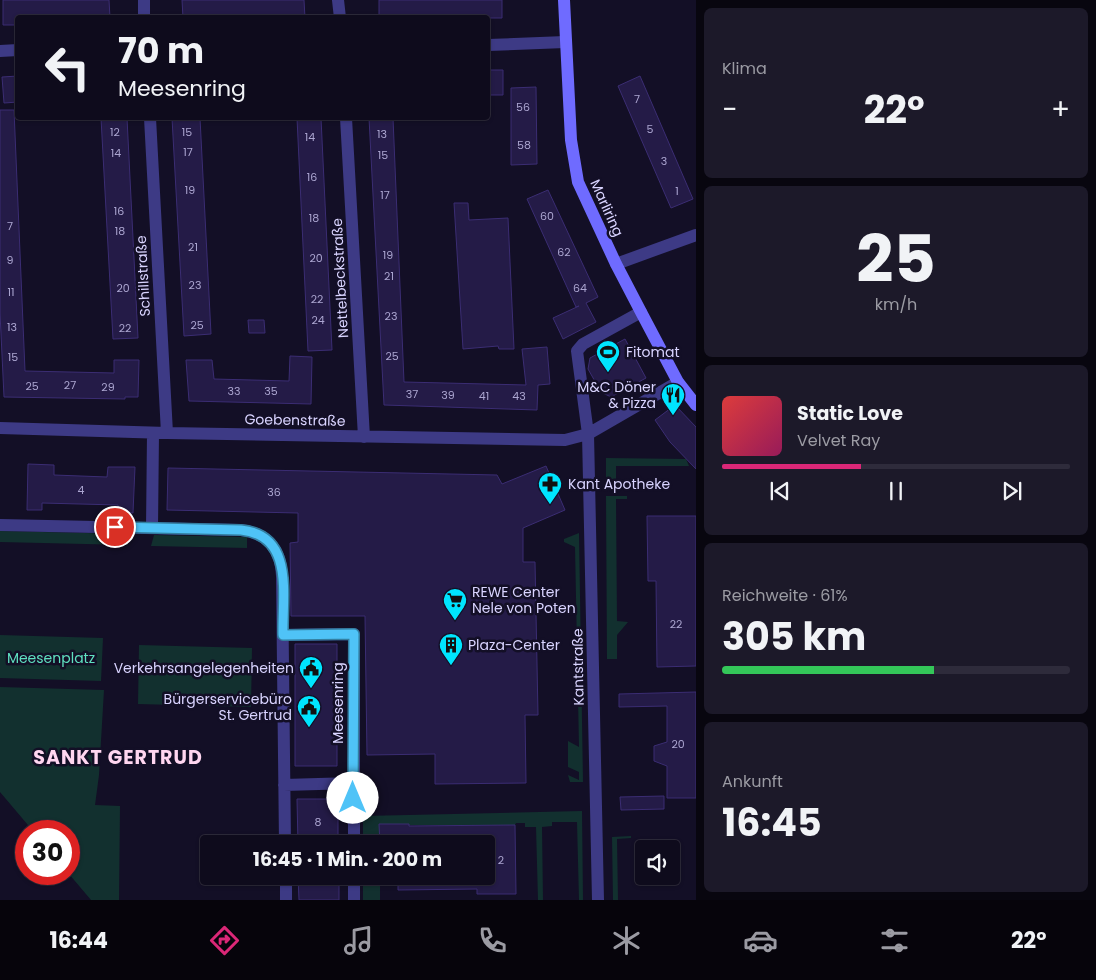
<!DOCTYPE html>
<html lang="de">
<meta charset="utf-8">
<style>
:root{--surface:#0e0b1c;--page:#1c1929;--text:#f1f3f6;--muted:#9b9ba3;--line:#2e2b3b;--accent:#db2777}
body{margin:0;font-family:Poppins,sans-serif;background:var(--page);color:var(--text);height:100vh;display:flex;flex-direction:column;font-size:19px;white-space:nowrap}
*{box-sizing:border-box;margin:0}
p{font-size:16px;color:var(--muted)}
.icon{flex:none;width:28px;height:28px;fill:none;stroke:currentColor;stroke-width:2;stroke-linecap:round;stroke-linejoin:round}
.map{position:relative;flex:1;overflow:hidden}
.details{display:flex;flex-direction:column;gap:8px;padding:8px;background:#08060f;width:400px}
.details>*{flex:none}
.hud{position:absolute;left:15px;top:15px;width:475px;height:105px;border-radius:5px;box-shadow:0 1px 4px #0004,0 0 0 1px var(--line);background:#0e0b1c;color:var(--text);overflow:hidden}
.fabs{position:absolute;left:635px;top:840px;display:grid;gap:10px}
.fabs a{display:grid;place-items:center;width:45px;height:45px;border-radius:5px;background:var(--surface);box-shadow:0 1px 4px #0004,0 0 0 1px var(--line);font-size:25px}
.speed{position:absolute;left:15px;top:820px;display:flex;gap:10px;font-size:25px;font-weight:700;text-align:center}
.speed>*{display:grid;place-content:center;width:65px;height:65px;border-radius:50%;background:var(--surface);box-shadow:0 1px 4px #0004,0 0 0 1px var(--line);line-height:1}
.speed .limit{border:8px solid #d22;background:#fff;color:#111}
.pin{position:absolute;display:grid;place-items:center;width:42px;height:42px;color:#fff;margin:-21px;border:2px solid #fff;border-radius:50%;box-shadow:0 1px 5px #0007}
.me{position:absolute;width:55px;margin:-28px;rotate:0deg;stroke-linejoin:round;filter:drop-shadow(0 0 4px #0008)}
.turn{display:flex;align-items:center;gap:18px;height:105px;padding:0 20px;font-size:22px}
.turn .icon{width:65px;height:65px;stroke-width:2.5}
.turn b{display:block;font-size:35px;line-height:42px}
.big{font-size:38px;font-weight:700;line-height:1.1}
.details .card{flex:1;display:flex;flex-direction:column;justify-content:center;gap:8px;min-width:0;padding:0 18px;border-radius:8px;background:var(--page)}
.details .dial{align-items:center;gap:0}
.dial b{font-size:65px;line-height:1}
.song{display:flex;align-items:center;gap:15px}
.cover{width:60px;height:60px;border-radius:8px;background:linear-gradient(135deg,hsl(0 70% 55%),hsl(330 70% 35%))}
.played{height:5px;border-radius:2px;background:linear-gradient(90deg,var(--accent) 40%,var(--line) 40%)}
.keys{display:flex;justify-content:space-around;direction:ltr}
.heat{display:flex;justify-content:space-between;align-items:center;font-size:28px;direction:ltr}
.charge{height:8px;border-radius:4px;background:linear-gradient(90deg,#34c759 61%,var(--line) 0)}
.trip{position:absolute;left:200px;top:835px;width:295px;height:50px;border-radius:5px;background:var(--surface);box-shadow:0 1px 4px #0004,0 0 0 1px var(--line);font-weight:700;line-height:50px;text-align:center}
.tabs{display:flex;height:80px;justify-content:space-around;align-items:center;background:#06040b;color:var(--muted)}
.tabs .icon{width:35px;height:35px}
.tabs .selected{color:var(--accent)}
.tabs b{font-size:22px;color:var(--text)}
main{display:flex;flex:1;min-height:0}
.map>svg:first-child{display:block}
.green{fill:#12302f}
.building{fill:#241b47;stroke:#3b2d73}
.lines{fill:none;stroke-linecap:round;stroke-linejoin:round}
.street{stroke:#3d3a85;stroke-width:12}
.secondary{stroke:#6f6bff;stroke-width:12}
.route-casing{stroke:#337fa1;stroke-width:12}
.route{stroke:#4fc3f7;stroke-width:9}
.labels{text-anchor:middle;stroke-width:5;stroke-linejoin:round;paint-order:stroke}
.number-label{font-size:11px;fill:#aca6d1}
.street-label{font-size:14px;fill:#d9d4ff;stroke:#130f26}
.poi-label{font-size:14px;fill:#d9d4ff;stroke:#130f26;text-anchor:start}
.park-label{font-size:14px;fill:#5fe0c0;stroke:#130f26}
.district-label{font-size:19px;font-weight:bold;letter-spacing:1px;fill:#ffd6f0;stroke:#130f26}
</style>
<main>
<div class="map">
<svg width="696" height="900" viewBox="0 0 696 900">
<rect width="100%" height="100%" fill="#130f26"/>
<!-- green -->
<path class="green" d="M606 458 686 459 689 466H616V479H606Z
M606 496H627V499H616L617 621 628 622 617 635V659H607Z
M0 531 128 534V545L0 542Z
M579 533 583 782H570L568 775 579 780V772L568 767V741L579 747 575 547 564 542V539Z
M154 535 247 537V548L151 546Z
M0 635 103 638 101 681 0 678Z
M139 645 252 648 251 707 138 704Z
M0 687 104 690 99 775 95 805 120 806 119 900H91L69 874V831H33L0 792Z
M582 811 583 900H579L577 822H552V826L542 827 543 900H538L536 827H525V823H516L515 825H379L380 844H363V816Z
M631 836V838L617 839 618 900H613L612 837Z
M363 876H380V900H363Z"/>
<!-- building -->
<path class="building" d="M3 0H109L110 18H18V25H3Z
M182 0H304L305 18H183Z
M379 0H502V18H379Z
M488 70H503V95H488Z
M18 76V102L4 103 2 77Z
M640 76 693 199 671 208 618 86Z
M536 87 537 164 511 165V88Z
M0 110H14L25 371 114 373V360H139L138 397H125V399L4 397 0 313Z
M101 118H127L138 338 113 339Z
M172 118H200L211 334 184 336Z
M297 118H321L332 350 308 351Z
M369 118H393L404 382 526 385 522 349 547 347 550 384 538 385 537 410 384 405Z
M548 190 598 297 586 303 596 322 563 339 553 318 579 306 576 307 527 199Z
M454 203H468L469 220 508 218 514 349H499L498 346 463 349Z
M248 320H264L265 333H249Z
M625 339 646 378 611 397 601 392 588 369 590 358Z
M290 356 312 357 311 404 189 401 186 360H212L214 379 289 381Z
M675 405 696 427V469L670 442 655 420Z
M28 464 54 465V475L107 477 108 467H135L133 513 118 512V505L42 503V510H27Z
M546 466 565 510 523 528V562H535L538 715H525L526 783 435 784V754L367 755 365 616H291L290 543 298 542V513L167 510 168 468 497 475 502 484Z
M647 516H696V666L657 667 656 581H648Z
M295 644H337V766H295Z
M696 692V798H667V766L654 761V746L667 742V706L619 707V694Z
M664 796V809L621 810 620 797Z
M297 799H338V844H298Z
M379 824H409V826L515 825 516 894H477V889L398 890V876H486V844H380Z
M298 876H339V900H299Z"/>
<g class="lines">
<!-- street -->
<path class="street" d="M144 0V18
M338 0 340 18
M488 45 565 42
M0 51 18 50
M150 118 167 433
M346 118 364 437
M616 264 696 235
M0 428 167 433 565 440 588 434 678 382
M0 525 241 530C268 533 281 550 282 576L285 844
M152 528 153 433
M283 635 354 634V844
M284 785 353 783
M286 876V900
M354 876V900
M598 900 588 434 577 351 583 344 641 312"/>
<!-- secondary -->
<path class="secondary" d="M564 0 571 140 578 182 616 264 641 312 678 382 696 405"/>
</g>
<g class="lines">
<!-- route casing -->
<g class="route-casing">
<path id="route" d="M115 527 241 530C295 535 282 596 283 635L354 634 353 798"/>
</g>
<!-- route -->
<use href="#route" class="route"/>
</g>
<!-- icons -->
<defs>
<g id="stadium-pin" transform="scale(1.25)"><path d="M0 17L-7.5 6A9.5 9.5 0 1 1 7.5 6Z" fill="#00e5ff" stroke="#130f26"/><path d="M0-5a6.5 5 0 1 0 0 10a6.5 5 0 1 0 0-10ZM-3.5-1.8h7v3.6h-7Z" fill="#111"/></g>
<g id="restaurant-pin" transform="scale(1.25)"><path d="M0 17L-7.5 6A9.5 9.5 0 1 1 7.5 6Z" fill="#00e5ff" stroke="#130f26"/><path d="M-5-6h1v4h1v-4h1v4h1v-4h1v5L-1.5 .5V6h-2V.5L-5-1ZM5-6V6H3V1.5H1.5Q1.5-4 5-6Z" fill="#111"/></g>
<g id="pharmacy-pin" transform="scale(1.25)"><path d="M0 17L-7.5 6A9.5 9.5 0 1 1 7.5 6Z" fill="#00e5ff" stroke="#130f26"/><path d="M-2-6h4v4h4v4h-4v4h-4v-4h-4v-4h4Z" fill="#111"/></g>
<g id="supermarket-pin" transform="scale(1.25)"><path d="M0 17L-7.5 6A9.5 9.5 0 1 1 7.5 6Z" fill="#00e5ff" stroke="#130f26"/><path d="M-6-5.5h2.5l.6 2H6L4.5 2H-2.5L-4.4-4H-6ZM-1.5 3.2a1.3 1.3 0 1 0 .1 0ZM3 3.2a1.3 1.3 0 1 0 .1 0Z" fill="#111"/></g>
<g id="building-pin" transform="scale(1.25)"><path d="M0 17L-7.5 6A9.5 9.5 0 1 1 7.5 6Z" fill="#00e5ff" stroke="#130f26"/><path d="M-4-6H4V6H1V3H-1V6H-4ZM-2.5-4.3h1.7v1.8h-1.7ZM.8-4.3h1.7v1.8H.8ZM-2.5-1h1.7V.8h-1.7ZM.8-1h1.7V.8H.8Z" fill="#111"/></g>
<g id="civic-pin" transform="scale(1.25)"><path d="M0 17L-7.5 6A9.5 9.5 0 1 1 7.5 6Z" fill="#00e5ff" stroke="#130f26"/><path d="M-.6-6.5H3V-4.5H.6V-3L4-1V1h2V6H-6V1h2V-1L-.6-3ZM-1.2 2.5V6h2.4V2.5Z" fill="#111"/></g>
</defs>
<g fill-rule="evenodd">
<use href="#stadium-pin" x="608" y="352"/>
<use href="#restaurant-pin" x="673" y="395"/>
<use href="#pharmacy-pin" x="550" y="484"/>
<use href="#supermarket-pin" x="455" y="600"/>
<use href="#building-pin" x="451" y="645"/>
<use href="#civic-pin" x="311" y="668"/>
<use href="#civic-pin" x="309" y="707"/>
</g>
<g class="labels">
<!-- number labels -->
<g class="number-label">
<text x="637" y="103">7</text>
<text x="523" y="111">56</text>
<text x="650" y="133">5</text>
<text x="115" y="136">12</text>
<text x="187" y="136">15</text>
<text x="382" y="138">13</text>
<text x="310" y="141">14</text>
<text x="524" y="149">58</text>
<text x="188" y="156">17</text>
<text x="116" y="157">14</text>
<text x="383" y="159">15</text>
<text x="664" y="165">3</text>
<text x="312" y="181">16</text>
<text x="190" y="194">19</text>
<text x="677" y="195">1</text>
<text x="385" y="199">17</text>
<text x="119" y="215">16</text>
<text x="547" y="220">60</text>
<text x="314" y="222">18</text>
<text x="10" y="230">7</text>
<text x="120" y="235">18</text>
<text x="193" y="251">21</text>
<text x="564" y="256">62</text>
<text x="388" y="259">19</text>
<text x="316" y="262">20</text>
<text x="10" y="264">9</text>
<text x="389" y="280">21</text>
<text x="195" y="289">23</text>
<text x="123" y="292">20</text>
<text x="580" y="292">64</text>
<text x="11" y="296">11</text>
<text x="317" y="303">22</text>
<text x="391" y="320">23</text>
<text x="318" y="324">24</text>
<text x="197" y="329">25</text>
<text x="12" y="331">13</text>
<text x="125" y="332">22</text>
<text x="392" y="360">25</text>
<text x="13" y="361">15</text>
<text x="70" y="389">27</text>
<text x="32" y="390">25</text>
<text x="108" y="391">29</text>
<text x="234" y="395">33</text>
<text x="271" y="395">35</text>
<text x="412" y="398">37</text>
<text x="448" y="399">39</text>
<text x="484" y="400">41</text>
<text x="519" y="400">43</text>
<text x="81" y="494">4</text>
<text x="274" y="496">36</text>
<text x="676" y="628">22</text>
<text x="678" y="748">20</text>
<text x="318" y="826">8</text>
<text x="501" y="864">2</text>
</g>
<!-- street labels -->
<g class="street-label">
<text transform="translate(607 208) rotate(66)" y="5">Marliring</text>
<text transform="translate(143 276) rotate(-93)" y="5">Schillstraße</text>
<text transform="translate(340 278) rotate(-93)" y="5">Nettelbeckstraße</text>
<text transform="translate(295 420) rotate(1)" y="5">Goebenstraße</text>
<text transform="translate(578 667) rotate(-91)" y="5">Kantstraße</text>
<text transform="translate(338 703) rotate(-90)" y="5">Meesenring</text>
</g>
<!-- poi labels -->
<g class="poi-label">
<text x="626" y="357">Fitomat</text>
<text x="656" y="392" text-anchor="end">M&amp;C Döner<tspan x="656" dy="16">&amp; Pizza</tspan></text>
<text x="568" y="489">Kant Apotheke</text>
<text x="472" y="597">REWE Center<tspan x="472" dy="16">Nele von Poten</tspan></text>
<text x="468" y="650">Plaza-Center</text>
<text x="294" y="673" text-anchor="end">Verkehrsangelegenheiten</text>
<text x="292" y="704" text-anchor="end">Bürgerservicebüro<tspan x="292" dy="16">St. Gertrud</tspan></text>
</g>
<!-- park labels -->
<g class="park-label">
<text x="51" y="663">Meesenplatz</text>
</g>
<!-- district labels -->
<g class="district-label">
<text x="118" y="764">SANKT GERTRUD</text>
</g>
</g>
</svg>
<div class="fabs">
<a><svg class="icon" aria-label="sound" viewBox="0 0 24 24"><path d="M4 9h4l5-4v14l-5-4H4zM17 9q2 3 0 6"/></svg></a>
</div>
<div class="speed"><div class="limit">30</div></div>
<div class="pin" style="left:115px;top:527px;background:#d93025"><svg class="icon" aria-label="arrive" viewBox="0 0 24 24"><path d="M6 21V4h12l-3 4 3 4H6"/></svg></div>
<svg class="me" style="left:353px;top:798px" viewBox="-20 -20 40 40"><circle r="19" fill="#fff"/><path d="M0-13L10 11 0 6-10 11z" fill="#4fc3f7"/></svg>
<div class="trip">16:45 · 1 Min. · 200 m</div>
<div class="hud">
<div class="turn"><svg class="icon" aria-label="left" viewBox="0 0 24 24"><path d="M17 20v-9H6M10 6l-5 5 5 5"/></svg><div><b>70 m</b>Meesenring</div></div>
</div>
</div>
<section class="details">
<div class="card"><p>Klima</p>
<div class="heat"><a>−</a><b class="big">22°</b><a>+</a></div>
</div>
<div class="card dial"><b>25</b><p>km/h</p></div>
<div class="card">
<div class="song"><i class="cover"></i><div><b>Static Love</b><p>Velvet Ray</p></div></div>
<div class="played"></div>
<div class="keys"><svg class="icon" aria-label="previous" viewBox="0 0 24 24"><path d="M18 5L8 12l10 7zM5 5v14"/></svg><svg class="icon" aria-label="pause" viewBox="0 0 24 24"><path d="M8 5v14M16 5v14"/></svg><svg class="icon" aria-label="next" viewBox="0 0 24 24"><path d="M6 5l10 7-10 7zM19 5v14"/></svg></div>
</div>
<div class="card"><p>Reichweite · 61%</p><b class="big">305 km</b><div class="charge"></div></div>
<div class="card"><p>Ankunft</p><b class="big">16:45</b></div>
</section>
</main>
<nav class="tabs">
<b>16:44</b>
<svg class="icon selected" aria-label="directions" viewBox="0 0 24 24"><path d="M12 3l9 9-9 9-9-9zM9 14v-3h6M13 9l2 2-2 2"/></svg>
<svg class="icon" aria-label="music" viewBox="0 0 24 24"><path d="M9 18V5l10-2v13"/><circle cx="6" cy="18" r="3"/><circle cx="16" cy="16" r="3"/></svg>
<svg class="icon" aria-label="phone" viewBox="0 0 24 24"><path d="M5 4h4l2 5-3 2q2 4 5 5l2-3 5 2v4C11 20 4 13 5 4z"/></svg>
<svg class="icon" aria-label="climate" viewBox="0 0 24 24"><path d="M12 3v18M4 7l16 10M4 17L20 7"/></svg>
<svg class="icon" aria-label="car" viewBox="0 0 24 24"><path d="M5 17H2v-5l4-1 3-4h7l3 4 3 1v5h-3M9 17h6M6 11h13"/><circle cx="7" cy="17" r="2"/><circle cx="17" cy="17" r="2"/></svg>
<svg class="icon" aria-label="filters" viewBox="0 0 24 24"><path d="M4 7h16M4 17h16"/><circle cx="9" cy="7" r="2"/><circle cx="15" cy="17" r="2"/></svg>
<b>22°</b>
</nav>
